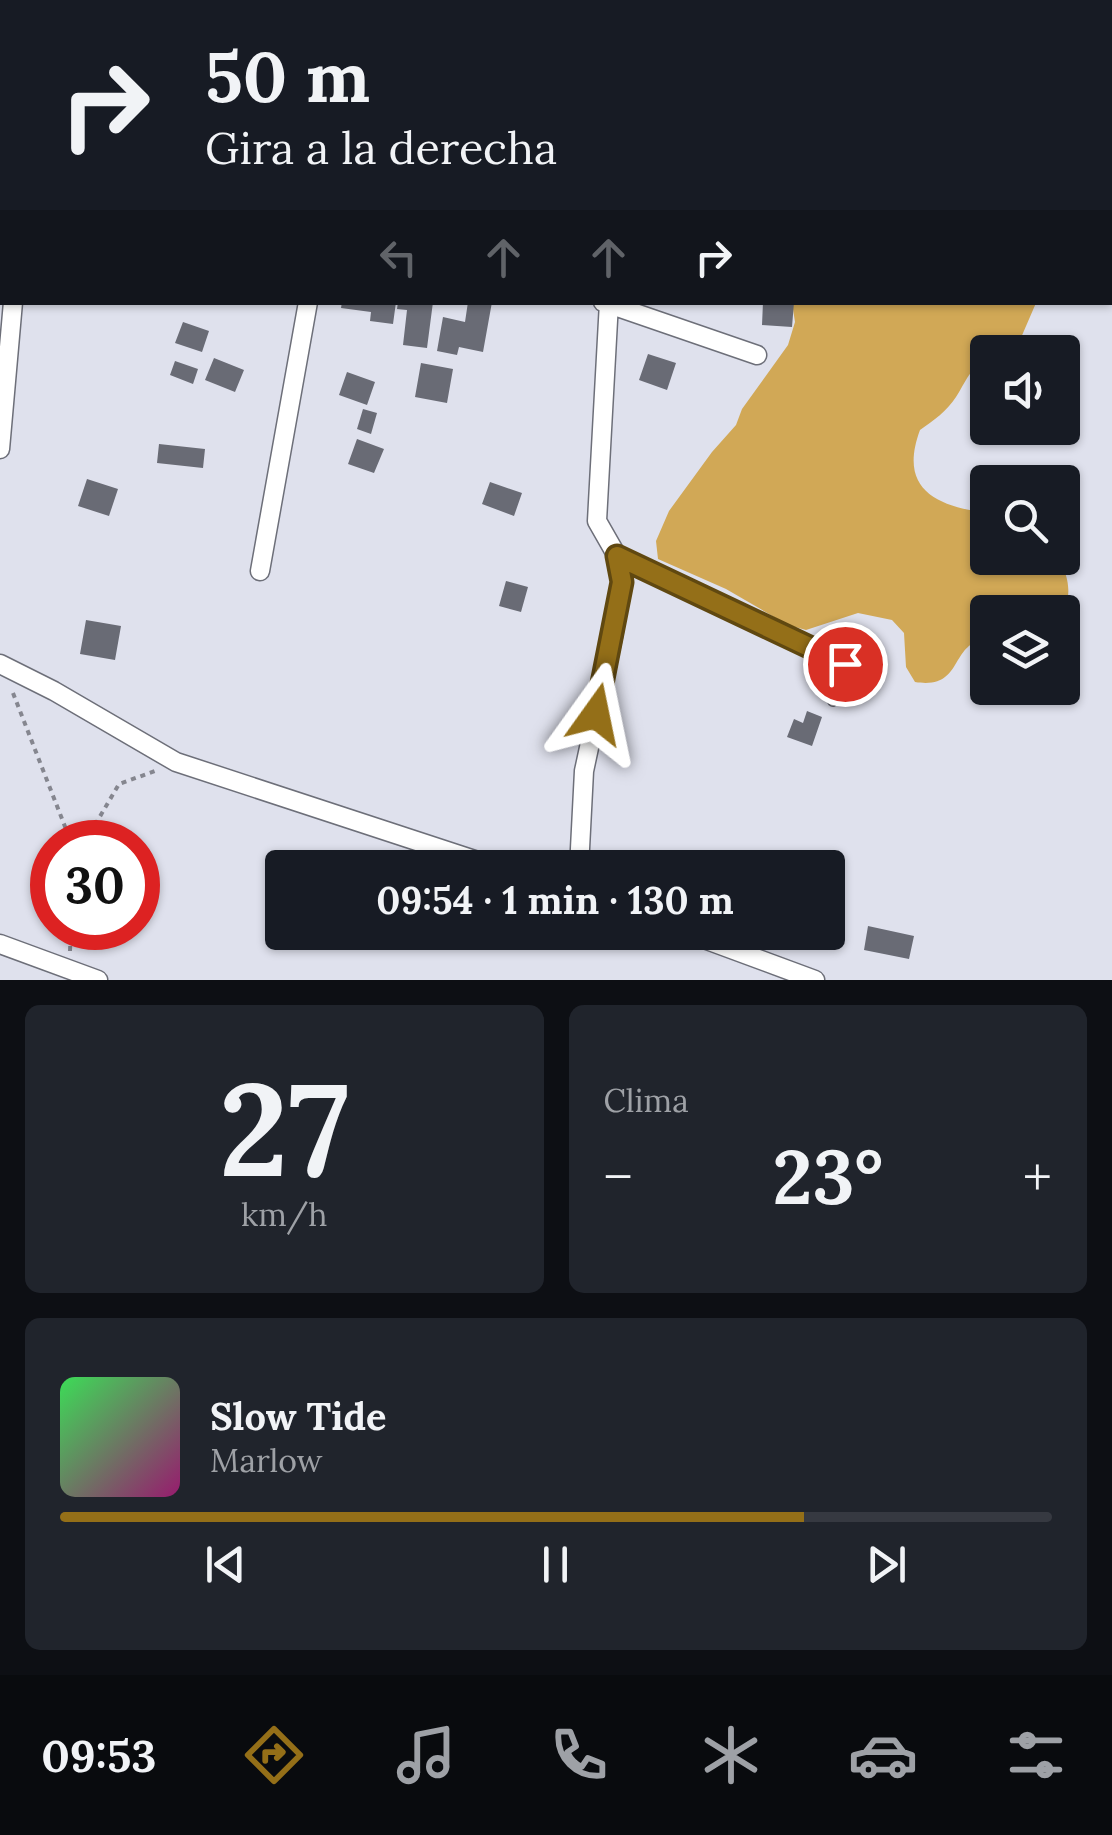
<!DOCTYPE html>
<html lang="es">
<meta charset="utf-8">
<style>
:root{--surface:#171b24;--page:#20242c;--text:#f1f3f6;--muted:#9ea1a6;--line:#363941;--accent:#946f18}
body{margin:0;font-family:Lora,serif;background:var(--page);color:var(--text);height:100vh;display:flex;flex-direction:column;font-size:38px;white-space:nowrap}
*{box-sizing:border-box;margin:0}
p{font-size:32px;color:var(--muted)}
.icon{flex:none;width:55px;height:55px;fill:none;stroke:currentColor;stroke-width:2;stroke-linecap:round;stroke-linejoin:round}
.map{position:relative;height:980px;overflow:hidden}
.details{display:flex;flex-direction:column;gap:25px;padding:25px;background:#0d0f14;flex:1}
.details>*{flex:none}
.top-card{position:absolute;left:0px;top:0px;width:1112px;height:305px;box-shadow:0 2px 8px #0004;background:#171b24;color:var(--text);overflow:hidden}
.controls{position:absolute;left:970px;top:335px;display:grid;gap:20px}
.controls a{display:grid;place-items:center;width:110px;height:110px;border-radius:10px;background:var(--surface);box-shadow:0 2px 8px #0004;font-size:50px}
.speed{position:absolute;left:30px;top:820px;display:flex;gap:20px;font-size:50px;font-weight:700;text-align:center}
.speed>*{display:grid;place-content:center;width:130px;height:130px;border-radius:50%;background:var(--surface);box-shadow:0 2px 8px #0004;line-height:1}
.speed .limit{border:15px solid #d22;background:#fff;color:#111}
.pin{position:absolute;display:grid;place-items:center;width:85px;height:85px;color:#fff;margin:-42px;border:5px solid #fff;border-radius:50%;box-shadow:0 2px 10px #0007}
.me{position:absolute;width:110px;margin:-55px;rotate:12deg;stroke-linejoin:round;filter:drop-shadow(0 0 8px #0008)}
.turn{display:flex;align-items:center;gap:35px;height:210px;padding:0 40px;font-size:45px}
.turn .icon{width:130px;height:130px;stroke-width:2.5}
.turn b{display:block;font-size:70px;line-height:85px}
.lanes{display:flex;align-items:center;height:95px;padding:0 40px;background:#0003;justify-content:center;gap:50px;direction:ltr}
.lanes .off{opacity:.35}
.big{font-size:75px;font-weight:700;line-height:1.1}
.details .widget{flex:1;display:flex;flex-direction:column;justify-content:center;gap:15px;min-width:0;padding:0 35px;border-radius:15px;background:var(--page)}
.details .dial{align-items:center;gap:0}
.dial b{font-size:130px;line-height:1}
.song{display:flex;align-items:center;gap:30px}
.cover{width:120px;height:120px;border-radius:15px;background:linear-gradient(135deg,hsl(130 70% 55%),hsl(320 70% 35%))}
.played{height:10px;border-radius:5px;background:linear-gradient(90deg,var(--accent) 75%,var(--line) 75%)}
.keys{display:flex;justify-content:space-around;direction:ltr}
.heat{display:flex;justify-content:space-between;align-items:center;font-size:55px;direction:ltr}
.details .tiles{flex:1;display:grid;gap:25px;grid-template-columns:1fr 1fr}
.widget:last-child{grid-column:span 2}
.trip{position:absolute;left:265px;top:850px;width:580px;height:100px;border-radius:10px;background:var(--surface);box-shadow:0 2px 8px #0004;font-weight:700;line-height:100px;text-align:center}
.tabs{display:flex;height:160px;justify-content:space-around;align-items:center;background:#090b0e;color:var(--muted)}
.tabs .icon{width:70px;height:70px}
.tabs .on{color:var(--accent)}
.tabs b{font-size:45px;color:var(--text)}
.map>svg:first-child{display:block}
.green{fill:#d1a856}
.building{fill:#696b75}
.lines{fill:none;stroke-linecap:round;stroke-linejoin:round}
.service-casing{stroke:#6d6f79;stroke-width:12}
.minor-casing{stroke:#6d6f79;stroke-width:21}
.path{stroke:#85868f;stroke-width:4;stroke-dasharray:5 5;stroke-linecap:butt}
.service{stroke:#fff;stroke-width:9}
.minor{stroke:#fff;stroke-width:18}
.route-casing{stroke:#604810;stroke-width:25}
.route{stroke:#946f18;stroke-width:18}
</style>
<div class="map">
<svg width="1112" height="980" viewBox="0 0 1112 980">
<rect width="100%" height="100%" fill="#dfe1ed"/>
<!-- green -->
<path class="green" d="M1061 0H1112V252L1110 2Z
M792 303H1036L1020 340 1009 352H988L987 360C969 369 967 380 956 397 947 411 933 421 920 430 898 489 936 506 987 513L988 558H1059C1069 578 1072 594 1063 615L988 612 987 639C948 643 965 690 915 682L906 667 904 633 892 620 858 613 806 630 788 625 726 589 658 559 656 541 669 511 712 452 736 425 742 409 788 345 795 322Z"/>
<!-- building -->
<path class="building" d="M342 302H396L393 324 370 321 371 312 341 308Z
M398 302H433L427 348 403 345 407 310 397 309Z
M468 302H492L483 352 459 347 457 355 437 351 443 317 465 322Z
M763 302H794L792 327 762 325Z
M183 322 209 331 202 352 175 343Z
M648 354 676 363 667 390 639 380Z
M214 358 244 370 235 392 205 380Z
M175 361 198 369 193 384 170 375Z
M421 363 453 369 447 403 415 397Z
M347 372 375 382 367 405 339 395Z
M363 409 377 413 371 434 357 429Z
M357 439 384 449 374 473 348 464Z
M159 444 205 449 203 468 157 463Z
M87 479 118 489 109 516 78 506Z
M490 482 522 493 514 516 482 504Z
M506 581 528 587 521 612 499 606Z
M86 620 121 626 115 660 80 654Z
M807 711 822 717 812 746 787 737 794 719 803 723Z
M868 926 914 936 909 959 864 950Z"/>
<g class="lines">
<!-- service casing -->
<g class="service-casing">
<path id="service" d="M619 557 845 665 847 675 833 701"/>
</g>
<!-- minor casing -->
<g class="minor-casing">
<path id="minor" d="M801 0 809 2
M58 2 59 0
M360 2V0
M660 2V0
M965 2V0
M0 94 2 95
M603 302 757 355
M0 449 13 302
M260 571 308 302
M0 664 54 691 176 762 499 868
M579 868 584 771 613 636 622 582 617 556 597 521 609 302
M685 932 815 980
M0 944 98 980"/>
</g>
<!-- path -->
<path class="path" d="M13 693 71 842
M85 842 119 784 155 771
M70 951 71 928"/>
<!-- service -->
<use href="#service" class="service"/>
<!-- minor -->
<use href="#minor" class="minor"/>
</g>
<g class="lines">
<!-- route casing -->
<g class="route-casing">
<path id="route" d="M596 714 622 582 617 556 845 664"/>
</g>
<!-- route -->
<use href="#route" class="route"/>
</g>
</svg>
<div class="controls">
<a><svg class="icon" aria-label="sound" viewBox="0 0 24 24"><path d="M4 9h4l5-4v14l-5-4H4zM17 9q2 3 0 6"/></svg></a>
<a><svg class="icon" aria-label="search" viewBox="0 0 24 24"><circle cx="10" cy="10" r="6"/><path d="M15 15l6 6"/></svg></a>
<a><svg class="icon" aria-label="layers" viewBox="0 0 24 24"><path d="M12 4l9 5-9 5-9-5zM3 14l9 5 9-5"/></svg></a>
</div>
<div class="speed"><div class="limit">30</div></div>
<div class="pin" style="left:845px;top:664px;background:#d93025"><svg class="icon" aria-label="arrive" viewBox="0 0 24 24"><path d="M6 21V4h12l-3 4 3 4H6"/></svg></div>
<svg class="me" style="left:596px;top:714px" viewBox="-20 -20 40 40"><path d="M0-17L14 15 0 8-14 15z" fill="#946f18" stroke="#fff" stroke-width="4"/></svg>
<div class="trip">09:54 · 1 min · 130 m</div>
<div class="top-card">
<div class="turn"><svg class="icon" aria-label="right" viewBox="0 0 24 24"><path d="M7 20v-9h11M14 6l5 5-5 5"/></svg><div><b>50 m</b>Gira a la derecha</div></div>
<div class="lanes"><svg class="icon off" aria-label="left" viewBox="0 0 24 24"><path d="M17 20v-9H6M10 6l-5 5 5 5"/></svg><svg class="icon off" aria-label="ahead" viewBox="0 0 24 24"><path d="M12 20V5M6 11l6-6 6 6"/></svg><svg class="icon off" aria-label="ahead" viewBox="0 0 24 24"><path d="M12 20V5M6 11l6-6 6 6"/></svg><svg class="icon" aria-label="right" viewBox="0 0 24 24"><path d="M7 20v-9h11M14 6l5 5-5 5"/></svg></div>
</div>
</div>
<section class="details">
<div class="tiles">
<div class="widget dial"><b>27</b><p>km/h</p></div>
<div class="widget"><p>Clima</p>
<div class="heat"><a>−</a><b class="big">23°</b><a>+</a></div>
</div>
<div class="widget">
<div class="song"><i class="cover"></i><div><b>Slow Tide</b><p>Marlow</p></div></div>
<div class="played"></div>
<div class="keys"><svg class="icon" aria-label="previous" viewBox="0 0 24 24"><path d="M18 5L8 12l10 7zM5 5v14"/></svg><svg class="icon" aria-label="pause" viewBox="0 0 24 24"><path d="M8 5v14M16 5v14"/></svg><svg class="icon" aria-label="next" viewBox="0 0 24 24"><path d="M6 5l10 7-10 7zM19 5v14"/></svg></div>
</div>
</div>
</section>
<nav class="tabs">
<b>09:53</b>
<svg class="icon on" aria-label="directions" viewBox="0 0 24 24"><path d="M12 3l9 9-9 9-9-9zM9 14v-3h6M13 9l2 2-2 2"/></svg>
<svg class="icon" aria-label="music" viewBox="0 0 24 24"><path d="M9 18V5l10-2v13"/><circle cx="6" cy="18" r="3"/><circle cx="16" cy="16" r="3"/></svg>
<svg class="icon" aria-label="phone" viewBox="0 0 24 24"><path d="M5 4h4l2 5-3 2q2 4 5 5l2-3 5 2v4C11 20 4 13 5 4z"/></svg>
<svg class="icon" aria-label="climate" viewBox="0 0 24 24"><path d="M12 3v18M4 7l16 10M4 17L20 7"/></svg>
<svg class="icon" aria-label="car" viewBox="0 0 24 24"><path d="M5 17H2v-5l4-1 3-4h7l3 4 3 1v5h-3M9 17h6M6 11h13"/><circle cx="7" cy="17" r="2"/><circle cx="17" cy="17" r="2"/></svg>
<svg class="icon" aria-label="filters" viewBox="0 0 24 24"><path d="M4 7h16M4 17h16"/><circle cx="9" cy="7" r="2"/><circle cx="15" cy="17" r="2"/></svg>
</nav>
